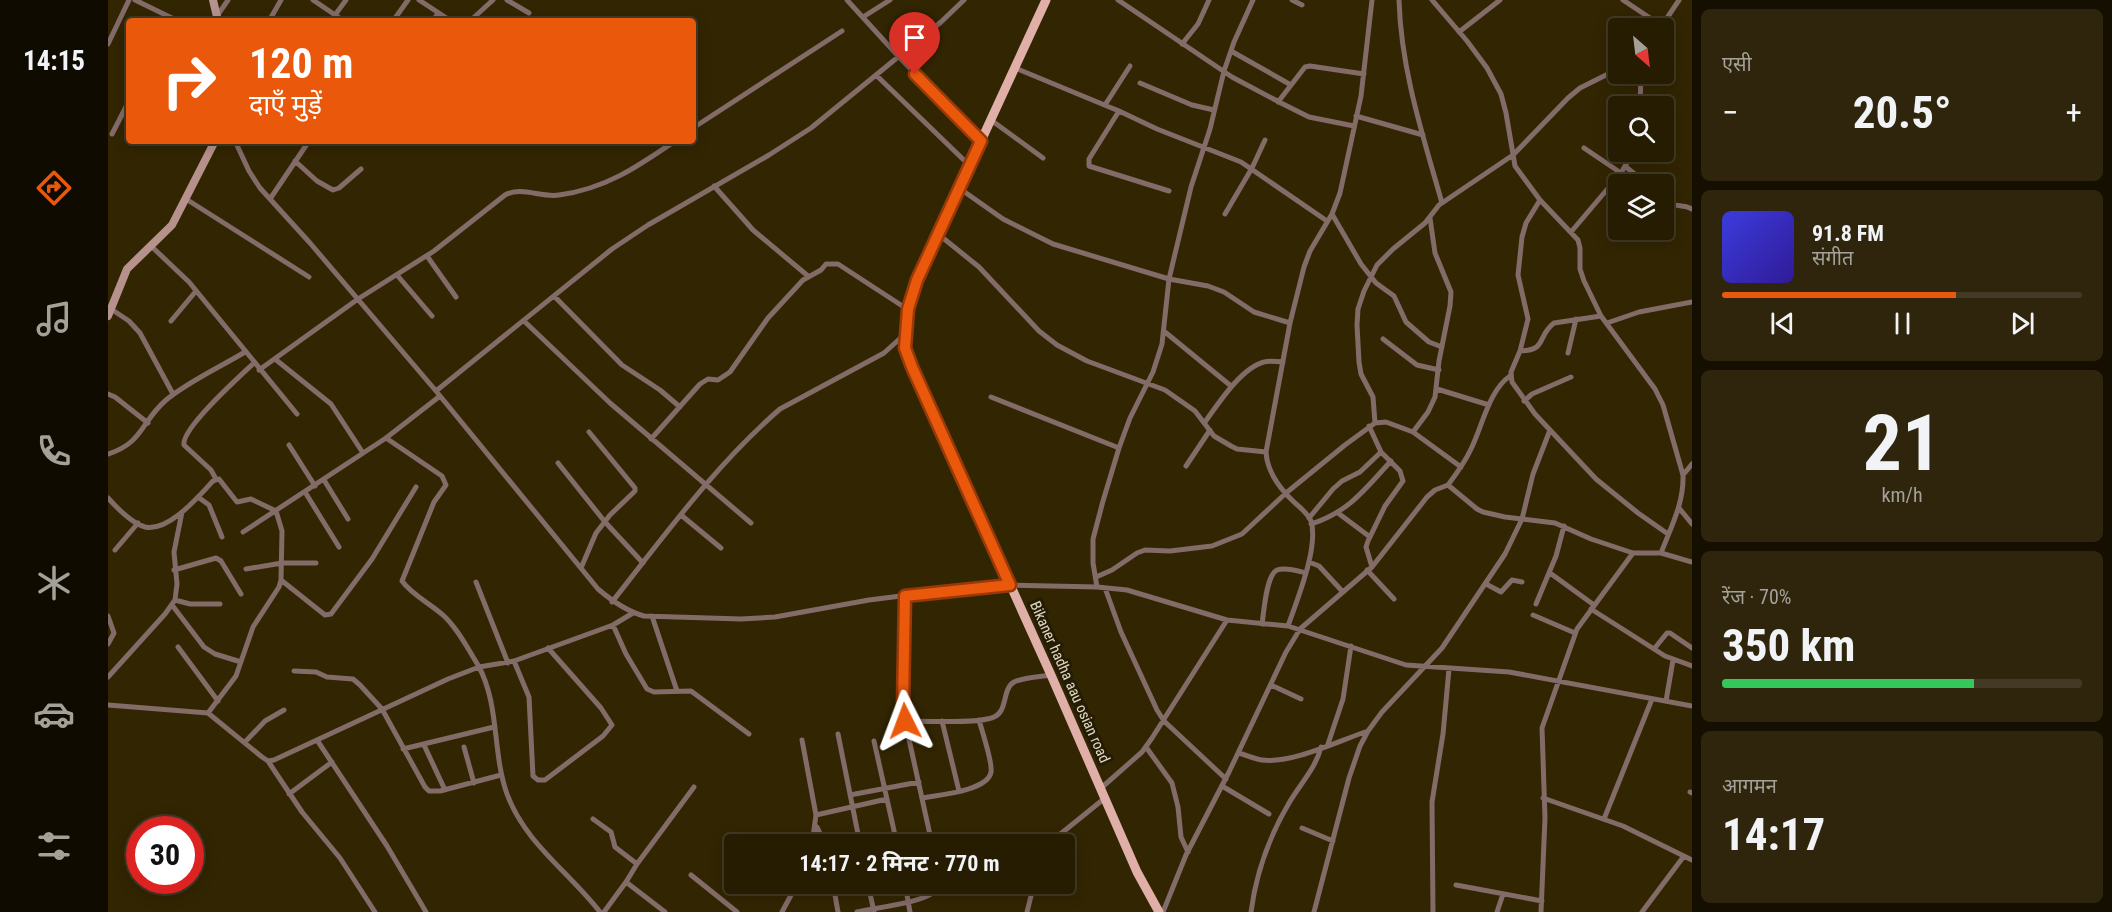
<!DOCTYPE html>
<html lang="hi">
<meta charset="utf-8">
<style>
:root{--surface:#261c02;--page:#2e250c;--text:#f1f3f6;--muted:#a4a199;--line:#423a24;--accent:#ea580c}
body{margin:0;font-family:"Roboto Condensed","Noto Sans Devanagari",sans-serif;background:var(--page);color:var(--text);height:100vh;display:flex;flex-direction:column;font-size:22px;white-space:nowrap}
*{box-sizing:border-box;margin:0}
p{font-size:20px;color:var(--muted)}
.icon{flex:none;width:33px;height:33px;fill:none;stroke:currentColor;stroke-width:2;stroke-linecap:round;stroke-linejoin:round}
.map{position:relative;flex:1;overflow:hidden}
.side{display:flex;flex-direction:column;gap:9px;padding:9px;background:#150f01;width:420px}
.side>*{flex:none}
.top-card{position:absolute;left:18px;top:18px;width:570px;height:126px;border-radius:6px;box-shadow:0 3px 15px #0003,0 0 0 2px var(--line);background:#ea580c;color:#fff;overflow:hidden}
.needle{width:39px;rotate:152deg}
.fabs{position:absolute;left:1500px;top:18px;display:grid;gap:12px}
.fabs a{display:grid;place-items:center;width:66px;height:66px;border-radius:6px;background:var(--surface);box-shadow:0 3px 15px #0003,0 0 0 2px var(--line);font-size:30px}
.speed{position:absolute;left:18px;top:816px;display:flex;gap:12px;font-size:30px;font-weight:700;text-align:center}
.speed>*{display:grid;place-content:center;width:78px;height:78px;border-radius:50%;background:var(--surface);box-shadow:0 3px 15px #0003,0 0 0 2px var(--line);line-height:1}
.speed .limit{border:9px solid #d22;background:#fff;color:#111}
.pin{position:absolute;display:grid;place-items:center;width:51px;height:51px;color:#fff;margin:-62px -26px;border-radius:50% 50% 50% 0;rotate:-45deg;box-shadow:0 0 6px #0007}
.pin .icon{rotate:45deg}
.me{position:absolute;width:66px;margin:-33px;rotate:357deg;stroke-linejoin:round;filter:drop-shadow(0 0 4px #0008)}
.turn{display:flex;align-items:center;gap:21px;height:126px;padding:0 24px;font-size:27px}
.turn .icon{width:78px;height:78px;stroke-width:2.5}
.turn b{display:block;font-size:42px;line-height:51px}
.big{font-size:45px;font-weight:700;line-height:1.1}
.side .widget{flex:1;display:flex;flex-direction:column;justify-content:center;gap:9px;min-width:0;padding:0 21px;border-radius:9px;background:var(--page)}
.side .dial{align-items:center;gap:0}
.dial b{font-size:78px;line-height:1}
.song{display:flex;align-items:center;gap:18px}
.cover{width:72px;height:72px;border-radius:9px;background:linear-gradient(135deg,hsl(240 70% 55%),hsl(250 70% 35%))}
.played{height:6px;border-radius:3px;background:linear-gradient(90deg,var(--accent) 65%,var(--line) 65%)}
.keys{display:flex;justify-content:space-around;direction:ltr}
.heat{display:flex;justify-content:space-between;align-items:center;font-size:33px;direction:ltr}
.charge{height:9px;border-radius:4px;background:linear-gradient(90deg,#34c759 70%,var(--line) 0)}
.trip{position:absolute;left:616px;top:834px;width:351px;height:60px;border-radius:6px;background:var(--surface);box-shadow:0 3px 15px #0003,0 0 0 2px var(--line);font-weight:700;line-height:60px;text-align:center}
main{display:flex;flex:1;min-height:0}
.dock{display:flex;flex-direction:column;width:108px;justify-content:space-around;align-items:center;background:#0f0b01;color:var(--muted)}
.dock .icon{width:42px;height:42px}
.dock .on{color:var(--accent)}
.dock b{font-size:27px;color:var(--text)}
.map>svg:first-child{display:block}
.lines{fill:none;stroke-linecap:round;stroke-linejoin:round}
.street{stroke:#836b68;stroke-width:5}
.secondary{stroke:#b7928c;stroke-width:8}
.primary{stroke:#e0b0a8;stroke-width:9}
.route-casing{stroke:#983908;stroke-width:15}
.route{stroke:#ea580c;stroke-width:10}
.labels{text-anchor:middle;stroke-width:6;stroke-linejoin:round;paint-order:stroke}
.street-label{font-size:15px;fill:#e1d8c0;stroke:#251c05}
</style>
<main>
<nav class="dock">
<b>14:15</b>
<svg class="icon on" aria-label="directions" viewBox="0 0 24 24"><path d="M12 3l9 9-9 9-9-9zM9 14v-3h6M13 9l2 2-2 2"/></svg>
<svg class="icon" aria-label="music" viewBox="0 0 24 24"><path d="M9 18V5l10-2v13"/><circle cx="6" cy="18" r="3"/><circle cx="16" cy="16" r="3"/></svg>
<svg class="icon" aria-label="phone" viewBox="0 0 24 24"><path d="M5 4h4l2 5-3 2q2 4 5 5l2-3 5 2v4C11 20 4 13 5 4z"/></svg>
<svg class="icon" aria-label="climate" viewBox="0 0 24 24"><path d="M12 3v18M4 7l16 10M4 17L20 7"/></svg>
<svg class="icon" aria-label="car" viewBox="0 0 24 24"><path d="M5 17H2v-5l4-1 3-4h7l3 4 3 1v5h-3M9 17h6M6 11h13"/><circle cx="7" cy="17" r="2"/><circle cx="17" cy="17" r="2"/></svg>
<svg class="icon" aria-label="filters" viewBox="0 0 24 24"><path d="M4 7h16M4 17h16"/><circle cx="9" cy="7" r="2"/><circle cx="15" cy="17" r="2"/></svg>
</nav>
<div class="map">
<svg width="1584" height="912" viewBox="0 0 1584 912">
<rect width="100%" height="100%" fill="#322502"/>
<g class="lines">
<!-- street -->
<path class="street" d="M27 0 70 21
M205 0 236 21
M311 0 343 21
M399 0 421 13
M739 0 791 57 873 141
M1010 0 1124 77 1173 103 1201 117 1246 126
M1184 0 1194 5
M1291 0C1293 70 1315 136 1334 203
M1324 0 1359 41 1379 68 1393 94 1398 113 1407 166 1432 200 1470 240 1472 248V269L1476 281 1493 316 1547 389 1555 405 1575 475C1576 503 1563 527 1553 553
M1515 0 1554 26
M227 15 238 0
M109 16 120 0
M755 17 782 0
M161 21 173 0
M285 21 300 0
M325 21 330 13
M362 21 385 0
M1553 27 1571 0
M1351 32 1392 0
M0 44 21 0
M1074 44 1090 24 1101 0
M1123 51 1183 85
M907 68 1011 111 1049 129 1133 162 1219 221
M768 75 862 166
M1032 83 1084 105 1106 110
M1170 102 1197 67 1202 66 1256 74
M997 105 1022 66
M1532 106 1533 74
M1011 111 981 159V166L1061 191
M1248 116 1315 135
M883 120 935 158
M585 128 734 31
M4 134 21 101
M127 141 141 171 152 188 202 243 328 391 490 589C504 601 518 611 536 616L633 619 667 617 761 600 872 586 902 585 989 587 1019 590 1119 620 1180 626 1298 665 1401 672 1584 706
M1476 148 1513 173
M187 161 209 181 225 190 231 188 253 169
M1518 167 1539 184
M606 186 645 230 700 276
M851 188 895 219 945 244 1061 279 1100 286 1116 292 1146 312 1182 323
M78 199 201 277
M162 199 201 141
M1556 199C1566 209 1574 203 1584 209
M1432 200 1418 223 1414 237 1410 275 1420 319 1412 351 1403 372 1404 382 1427 414 1488 479 1530 513 1560 534
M1117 214 1144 168 1157 140
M1224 214 1253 264 1268 283 1286 296 1298 322 1321 342 1334 347
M1463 232 1513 173 1525 152
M830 234 871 267 931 331 949 345 979 361 1057 390 1087 411 1106 436 1123 446 1129 449 1158 452
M43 246 81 282 189 414
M319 256 348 297
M289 275 324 316
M446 296 514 365 552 390 572 407
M3 309 21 321 32 333 65 394
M63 321 88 291
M416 321 502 403 643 523
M1499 323 1531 312 1584 302
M1057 332 1123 386
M1275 339 1309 365 1331 370
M1412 351C1440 350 1428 337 1446 323L1493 316
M1460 353 1468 319
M167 359 223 404 255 453
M151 370 250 299 326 251 397 195C414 186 433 198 451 195 497 189 529 167 567 141
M1329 389 1381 405
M328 391 504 249 540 225 661 155 703 128 833 22 856 0
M0 394 7 397 40 423
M883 397 1011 448
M1416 401 1424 394 1463 377
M1097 422C1110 404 1133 368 1156 362 1162 360 1169 362 1175 362
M1267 423 1265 397 1253 374 1251 362 1249 325 1250 309 1256 291 1269 265 1285 249 1317 223 1331 205 1405 155 1460 98 1472 88 1510 69
M1305 432 1320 412 1327 397 1331 361 1342 306 1343 292 1327 253 1322 218
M278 438 334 476 338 485 326 502 294 581C304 595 323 604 336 616 350 629 360 649 370 665 392 705 384 752 399 794 417 843 461 872 492 912
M543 439 592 384 600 379 610 380 622 372 660 318 695 280 713 270 718 264H730L799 309
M181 445 207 486
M0 454C35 443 33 422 57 401 76 384 114 366 137 352
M450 463 497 522 535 563
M1078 466 1102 430
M1575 475 1584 464
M108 479 103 470 76 445C73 429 132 376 146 363
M216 480 240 519
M1340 485C1349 473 1357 462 1363 449 1374 427 1381 390 1402 376
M197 492 231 547
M90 497 101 505 114 537
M0 498C9 508 23 523 37 527 61 532 91 496 105 481L111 479 129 502 143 499 168 511 174 531 173 580 171 587 145 627 128 676 100 713
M1571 508 1584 524
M1230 513 1262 537
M573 515 613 548
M1201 518 1225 489 1234 481 1252 472 1273 452 1261 426
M1203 524C1241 512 1257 489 1283 461
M135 532 278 438 332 396
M7 550 30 523
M1201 562 1211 566 1234 591
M1264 567 1258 547 1260 541 1277 506 1295 481 1292 471 1273 452
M473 568 488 533 502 515 527 491V488L481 432
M138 569 174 563H208
M66 570 108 558 113 561 133 594
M1259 570 1286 599
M1442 573 1486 605
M988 577 1004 570 1029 553 1037 550 1062 551 1104 546 1134 534 1178 493 1237 445 1267 423 1278 422 1305 432 1353 467
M173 580 217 615 223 614 264 559 308 487
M368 582 400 663
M1378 584 1393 592 1404 580 1414 582
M989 587 985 563V539L995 501 1011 448 1022 418 1045 372 1054 344 1061 279 1083 187 1102 129 1116 71 1126 42 1145 0
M997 588 1013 632 1049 710 1056 721 1118 779
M797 596 795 704 797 721 824 844
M67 600 82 604H112
M504 602C557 535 608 464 672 409L776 353 797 334
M1428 604 1448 556 1456 526
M64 605 96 647 107 654 133 662
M1483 609 1557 656 1584 666
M1425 615 1467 633
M0 616 6 633 0 644
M544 616 569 691
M1154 624C1156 612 1158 575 1169 570 1178 567 1190 571 1198 573
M505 625 518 654 539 689 546 692 583 691 641 734
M1180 626C1189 600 1211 547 1203 521 1200 514 1193 508 1187 503 1173 490 1159 472 1158 452L1182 323 1196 267 1202 251 1224 214 1232 193 1253 96 1264 0
M70 647 110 701
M1546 649 1559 633H1562L1584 648
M406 661 421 697 425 776 430 780H437L495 736 504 725 493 708 440 648
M186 671 208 672 219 677 245 679 252 685 274 709 317 787 321 791H332L393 775
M0 677 57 614 67 600 69 584 66 552 74 512
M1163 685 1193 699
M1558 701 1565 660
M0 705 100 713 154 757 160 761 166 760 340 679 371 667 406 661 505 625 525 613
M797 721C816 721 872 724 886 717 900 711 894 689 906 682 916 677 932 677 943 675
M834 721 851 791
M730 734 752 844
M209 740 279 846 318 912
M694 740 708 815 704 844
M766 741 789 844
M137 742 157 721 176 710
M1220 744 1235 699 1243 646
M316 745 337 790
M356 747 366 783
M1038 747 1064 783 1070 807 1073 837 1080 852
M295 749 386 727
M1131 753C1138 755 1146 759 1154 760 1184 764 1230 741 1260 731
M160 761 194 812 232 858 267 912
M1114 786 1161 814
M992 789 1034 752 1044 738 1119 620
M1582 792 1584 793
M181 794 224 762
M742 795 811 782
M814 798C830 795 880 791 883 772 885 763 874 731 871 720
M1435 798 1515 826 1584 860
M708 815 779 799
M485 819 503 832 507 847 529 864 518 882 496 912
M1496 819 1544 699
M709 827 717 844
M1194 828 1225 841
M940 844 997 798
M529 864 586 787
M583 875 629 912
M518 882 557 912
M725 884 730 912
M760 884 766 912
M797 884 802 912
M1348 885 1434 901
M674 912 689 884
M749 912C767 907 828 903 832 884
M919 912 926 884
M1055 912 1078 855 1121 772 1178 652 1192 629 1264 567 1319 497 1327 490 1340 485 1369 509 1375 512 1397 517 1447 523 1483 539 1525 553H1553L1584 562
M1143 912C1148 873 1161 837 1181 803 1192 784 1208 768 1213 747
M1206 912 1241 778 1252 746 1260 731 1274 712 1334 648 1397 554 1414 519 1425 474 1442 430
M1325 912 1324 802 1335 734 1341 669
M1389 912 1395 894
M1433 912 1437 818 1434 728 1469 629 1525 553
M1534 912 1576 856"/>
<!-- secondary -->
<path class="secondary" d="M105 0 110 21
M0 316 19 269 64 225 107 141"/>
<!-- primary -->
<path class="primary" d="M938 0 809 280C798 314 791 333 804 367L943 675 1029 872 1051 912"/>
</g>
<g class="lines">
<!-- route casing -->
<g class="route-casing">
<path id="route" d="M797 721 795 704 797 596 902 585 804 367 797 348 800 309 809 280 873 141 807 74"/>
</g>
<!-- route -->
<use href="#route" class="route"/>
</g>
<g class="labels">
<!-- street labels -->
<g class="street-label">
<text transform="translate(962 682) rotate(66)" y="5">Bikaner hadha aau osian road</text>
</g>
</g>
</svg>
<div class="fabs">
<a><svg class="needle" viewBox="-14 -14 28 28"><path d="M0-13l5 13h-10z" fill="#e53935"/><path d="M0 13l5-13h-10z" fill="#a4a199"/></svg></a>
<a><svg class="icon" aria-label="search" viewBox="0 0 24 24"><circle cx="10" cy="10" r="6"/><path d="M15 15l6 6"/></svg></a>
<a><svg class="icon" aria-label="layers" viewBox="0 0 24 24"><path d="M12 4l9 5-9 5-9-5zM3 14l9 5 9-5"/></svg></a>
</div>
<div class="speed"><div class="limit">30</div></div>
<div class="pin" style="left:807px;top:74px;background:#d93025"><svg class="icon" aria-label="arrive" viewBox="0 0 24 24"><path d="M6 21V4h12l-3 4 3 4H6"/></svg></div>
<svg class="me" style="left:797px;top:721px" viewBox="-20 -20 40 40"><path d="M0-17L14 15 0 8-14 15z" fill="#ea580c" stroke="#fff" stroke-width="4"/></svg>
<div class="trip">14:17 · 2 मिनट · 770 m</div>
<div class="top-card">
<div class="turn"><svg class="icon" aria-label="right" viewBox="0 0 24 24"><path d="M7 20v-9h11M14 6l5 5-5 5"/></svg><div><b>120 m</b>दाएँ मुड़ें</div></div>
</div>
</div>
<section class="side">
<div class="widget"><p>एसी</p>
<div class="heat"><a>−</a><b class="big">20.5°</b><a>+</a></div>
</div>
<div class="widget">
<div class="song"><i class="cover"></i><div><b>91.8 FM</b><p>संगीत</p></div></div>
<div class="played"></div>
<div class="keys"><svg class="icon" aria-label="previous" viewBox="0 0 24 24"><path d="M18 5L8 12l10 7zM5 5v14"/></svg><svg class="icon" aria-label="pause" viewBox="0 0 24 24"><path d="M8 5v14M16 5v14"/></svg><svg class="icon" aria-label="next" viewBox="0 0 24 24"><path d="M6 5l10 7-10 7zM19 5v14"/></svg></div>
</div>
<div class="widget dial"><b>21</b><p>km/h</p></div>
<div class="widget"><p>रेंज · 70%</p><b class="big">350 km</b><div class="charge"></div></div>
<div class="widget"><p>आगमन</p><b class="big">14:17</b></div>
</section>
</main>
